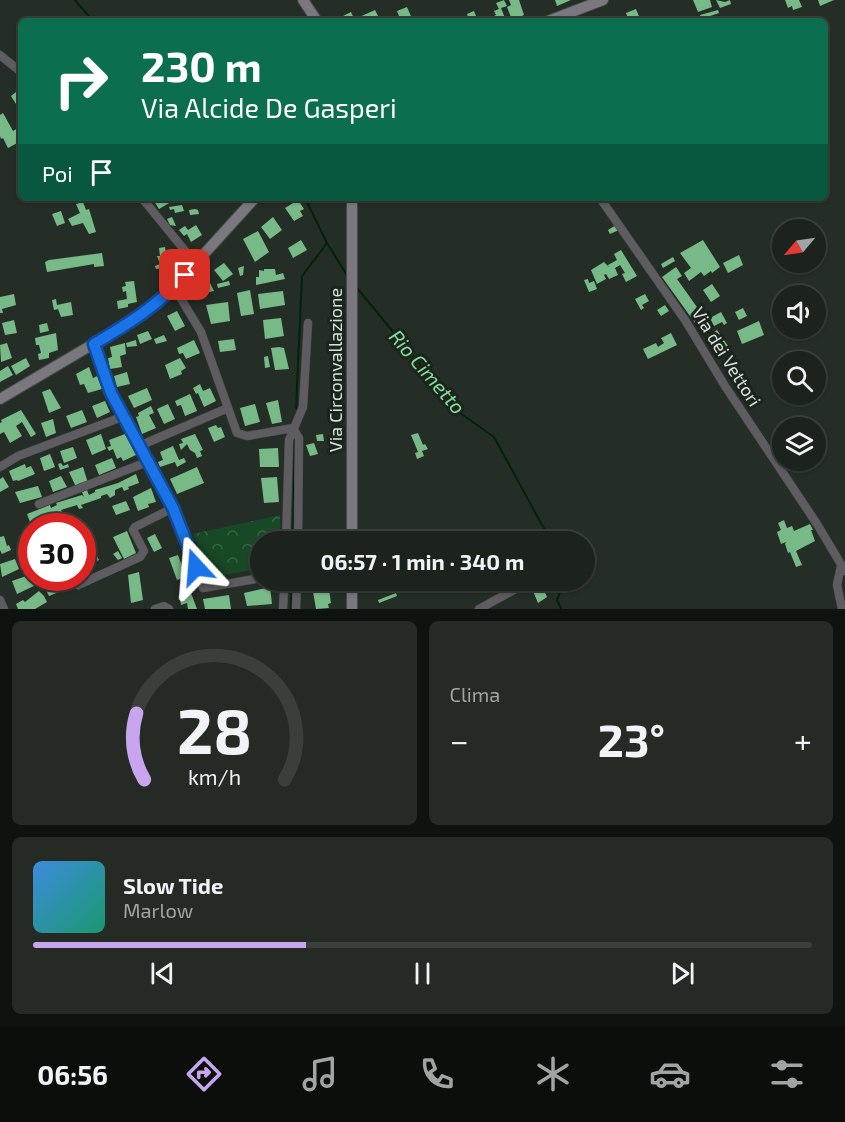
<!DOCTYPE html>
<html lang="it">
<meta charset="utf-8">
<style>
:root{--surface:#1c221c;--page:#252a25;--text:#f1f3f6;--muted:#a0a4a3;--line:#3a3f3b;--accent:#c7a6ef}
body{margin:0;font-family:"Exo 2",sans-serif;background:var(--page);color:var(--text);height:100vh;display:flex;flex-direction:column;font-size:22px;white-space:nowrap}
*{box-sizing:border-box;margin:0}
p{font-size:20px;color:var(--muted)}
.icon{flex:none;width:33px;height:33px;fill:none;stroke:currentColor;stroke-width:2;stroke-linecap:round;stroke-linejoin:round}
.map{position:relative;height:609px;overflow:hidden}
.side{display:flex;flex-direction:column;gap:12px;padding:12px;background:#0f130f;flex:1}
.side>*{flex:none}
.banner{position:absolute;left:18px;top:18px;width:810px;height:183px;border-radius:9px;box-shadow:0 2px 4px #0004,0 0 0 2px var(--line);background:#0b6e4f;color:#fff;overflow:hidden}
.needle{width:39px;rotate:241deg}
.buttons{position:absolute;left:772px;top:219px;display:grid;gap:12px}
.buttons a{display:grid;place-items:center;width:54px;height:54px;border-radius:50%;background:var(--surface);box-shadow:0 2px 4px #0004,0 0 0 2px var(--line);font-size:30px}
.speed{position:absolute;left:18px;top:513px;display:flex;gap:12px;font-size:30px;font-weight:700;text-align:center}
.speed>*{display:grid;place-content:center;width:78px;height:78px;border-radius:50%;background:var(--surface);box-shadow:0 2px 4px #0004,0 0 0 2px var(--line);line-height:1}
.speed .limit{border:9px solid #d22;background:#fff;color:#111}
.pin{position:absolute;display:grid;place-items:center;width:51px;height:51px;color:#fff;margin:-26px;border-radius:12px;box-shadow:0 3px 9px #0006}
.me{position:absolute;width:66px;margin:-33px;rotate:341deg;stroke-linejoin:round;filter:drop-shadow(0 0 4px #0008)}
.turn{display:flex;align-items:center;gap:21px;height:126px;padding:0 24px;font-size:27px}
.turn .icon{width:78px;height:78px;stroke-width:2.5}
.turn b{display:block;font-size:42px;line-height:51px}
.then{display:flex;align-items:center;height:57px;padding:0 24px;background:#0003;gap:12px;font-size:22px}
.big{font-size:45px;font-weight:700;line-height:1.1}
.side .widget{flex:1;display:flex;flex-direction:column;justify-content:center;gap:9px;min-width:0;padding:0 21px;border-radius:9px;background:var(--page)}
.side .dial{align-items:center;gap:0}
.dial svg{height:156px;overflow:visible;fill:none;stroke:var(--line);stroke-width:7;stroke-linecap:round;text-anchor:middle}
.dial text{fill:var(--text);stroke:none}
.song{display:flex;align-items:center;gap:18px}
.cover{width:72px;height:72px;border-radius:9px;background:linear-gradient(135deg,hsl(210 70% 55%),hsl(160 70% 35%))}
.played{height:6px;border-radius:3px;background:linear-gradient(90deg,var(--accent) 35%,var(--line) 35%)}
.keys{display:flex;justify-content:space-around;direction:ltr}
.heat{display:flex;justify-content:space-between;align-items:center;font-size:33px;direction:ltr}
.side .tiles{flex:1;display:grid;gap:12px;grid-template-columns:1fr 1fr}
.widget:last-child{grid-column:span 2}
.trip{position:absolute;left:250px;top:531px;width:345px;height:60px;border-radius:30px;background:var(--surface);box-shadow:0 2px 4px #0004,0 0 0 2px var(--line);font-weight:700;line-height:60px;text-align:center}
.tabs{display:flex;height:96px;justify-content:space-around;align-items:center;background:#0b0e0b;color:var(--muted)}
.tabs .icon{width:42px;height:42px}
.tabs .active{color:var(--accent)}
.tabs b{font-size:27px;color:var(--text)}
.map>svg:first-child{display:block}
.park{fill:url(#park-crowns)}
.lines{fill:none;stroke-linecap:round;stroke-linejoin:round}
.stream{stroke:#00230b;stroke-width:2}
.building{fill:#78ba87}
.street-casing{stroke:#424b43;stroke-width:9}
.secondary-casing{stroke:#424b43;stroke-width:12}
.street{stroke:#5e5c61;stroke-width:8}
.secondary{stroke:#7b777f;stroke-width:10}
.route-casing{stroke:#114b97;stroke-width:15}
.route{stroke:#1a73e8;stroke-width:10}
.labels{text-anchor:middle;stroke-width:6;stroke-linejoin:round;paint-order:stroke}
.street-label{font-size:18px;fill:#dbe1dc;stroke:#1b241d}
.water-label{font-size:20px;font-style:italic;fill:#85df9a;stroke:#1b241d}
</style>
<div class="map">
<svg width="845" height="609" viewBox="0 0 845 609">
<defs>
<pattern id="park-crowns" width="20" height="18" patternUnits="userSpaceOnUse" patternTransform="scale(1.5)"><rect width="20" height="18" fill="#174926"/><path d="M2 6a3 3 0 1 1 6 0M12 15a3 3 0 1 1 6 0" fill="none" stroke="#386345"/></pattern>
</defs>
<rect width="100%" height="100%" fill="#252e26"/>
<!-- park -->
<path class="park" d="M280 515V541L261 542V568L204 579 198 552 200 551 193 534Z"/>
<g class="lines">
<!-- stream -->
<path class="stream" d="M75 0 93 21
M305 198 327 243 348 277
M357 288 460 413 494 437 542 525 553 542
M296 408 302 276 327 243
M293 542 295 439
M291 609 292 580
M561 609 557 600 565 580"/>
</g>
<!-- building -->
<path class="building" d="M504 0 507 6 501 8 505 18 504 21H494L492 17 496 15 494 11 499 9 496 3Z
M509 0H519L524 15 512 20 507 7 511 5Z
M555 0H571L557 6Z
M693 0H710L712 7 698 12Z
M716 0 725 2 730 0 731 4 720 8Z
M785 0H799L802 7 793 10 792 6 788 8Z
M818 0H834L820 6Z
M407 7 413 21H401L397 11Z
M636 9 641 21H629L626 13Z
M375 10 379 18 371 21H359L357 18Z
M718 10 719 13 701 19 700 15Z
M474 11 476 16 468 17 467 14Z
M351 12 355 21H340L339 18Z
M482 16 484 21H468Z
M16 92 19 94 21 92V112L11 96Z
M3 113 13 131 18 128 21 132V141L8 148 3 138 1 139 0 136V115Z
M152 198H169L171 202 159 209Z
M298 200 304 209 300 211 303 216 294 221 285 208Z
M83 202 86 210 89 209 96 232 89 234 83 223 72 226 68 219 80 213 76 204Z
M182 205 184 211 175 213 174 209 170 210 169 207Z
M195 209 198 210 199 214 190 215 189 210Z
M61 211 65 223 57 226 52 214Z
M172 217 176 226 170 225 167 219Z
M273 217 282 230 270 239 261 227Z
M196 225 202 235 191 242 187 234 184 236 179 230 185 226 188 230Z
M616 225 619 230 610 234 608 230Z
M258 231 269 252 255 262 243 239Z
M301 240 307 250 293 258 288 248Z
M703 240 720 267 712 273 711 271 704 276 701 272 689 281 684 273 691 268 680 253Z
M165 247 168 267 156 269 155 266 160 264 157 256H160L159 248Z
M621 250 637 276 626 282 622 274 625 273 620 265 615 268 618 275 609 279 606 274 604 275 606 279 597 284 591 270 604 262 609 267 608 265 617 260 614 254Z
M102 253 104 266 94 267V264L47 272 45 262 49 260Z
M739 255 743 265 728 273 723 263Z
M673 257 675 261 663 268 661 264Z
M224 263 233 274 223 281 214 270Z
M244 266 243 275 240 276 238 268Z
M676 267 682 276 677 279 704 317 695 323 662 277Z
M264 269H275L276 275 283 273 285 279 256 285V277H259V270L264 271Z
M170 279V284L162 286 161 281Z
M208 279 214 291 200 294 196 284Z
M588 279 589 283 594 281 597 289 589 292 584 280Z
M134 281 137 302 128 304V307L118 309 117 301 127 299 126 291 123 292 122 287 126 286 125 282Z
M229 281 230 285 218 288 217 284Z
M712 284 720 296 711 302 703 290Z
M250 290 254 314 241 316 237 293Z
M283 291 285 305 260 309 258 294Z
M14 294 16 305 2 309 3 313H0V297Z
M645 294 649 301 642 305 644 308 641 310 635 299Z
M56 299 57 305 71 302 73 315 61 317 58 309 54 310 52 300Z
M228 302 230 321 211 324 206 305Z
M665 305 669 311 661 316 657 310Z
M743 308 747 316 739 320 735 312Z
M177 311 185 326 175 331 167 316Z
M721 312 727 323 724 325 722 322 714 326 710 318Z
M281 318 284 336 265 339 263 320Z
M14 320 17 333 5 335 2 323Z
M759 321 764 335 742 344 737 331Z
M47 323 49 331 40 333 39 325Z
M717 330 728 346 721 350 710 335Z
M148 331 152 339 140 344 137 335Z
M56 333 58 350 49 353V358L39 360 38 354 41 353 39 345H36L35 338Z
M671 333 677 345 648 359 643 349 656 343 658 347 664 343 661 338Z
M164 335 167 341 156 344 154 339Z
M234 339 236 350 220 352 218 341Z
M136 340 137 346 127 347 126 343Z
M194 340 200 353 186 359 183 353 179 354 177 348Z
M7 343 12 358 1 362 0 345Z
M125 343 126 354 120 356 122 367 110 369 108 358 112 357 110 347Z
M279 347 284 348 289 369 275 370 271 348Z
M268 356 270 367 265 368 264 357Z
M26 358 30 366 16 375 11 366Z
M180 358 186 368 181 371 182 374 170 379 165 365Z
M8 366 13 375 0 382V371Z
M89 367 93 378 97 376 102 389 88 393 84 384 80 385 76 374Z
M127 372 130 384 117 387 114 376Z
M200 384 203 391 210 388 216 401 204 407 198 393 196 394 193 388Z
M147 388 152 400 134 408 128 396Z
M50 389 61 408 49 413 42 392Z
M190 394 197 411 185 416 181 405 177 406 175 401Z
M278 400 282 422 272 424 266 403Z
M105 401 110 412 97 418 92 406Z
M168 404 175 419 164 424 157 409Z
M255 404 260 422 245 426 240 408Z
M151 406 154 413 149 415 156 428 142 434 136 417 139 416 138 413Z
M21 410 36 434 31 437 22 422 16 426 22 436 10 443 4 432 0 434V423L2 422 1 420Z
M82 410 87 422 71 428 66 416Z
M53 419 56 433 46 437 41 423Z
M216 425 218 428 221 427 225 437 214 442 208 428Z
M418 433 423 445 425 444 428 449 422 451 424 456 417 459 415 453 418 452 411 435Z
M101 434 106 449 92 455 86 440Z
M125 434 136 455 123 461 121 457 117 459 113 449 109 451 107 447 111 446 109 440Z
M195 434 203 450 200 451 202 456 197 458 195 453 190 450 187 444 181 450 179 444 183 443 181 439Z
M323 434 324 441H317L316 435Z
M314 443 318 454 310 456 306 445Z
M173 446 179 460 184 458 186 462 177 467 175 462 160 467 158 462 163 460 160 452Z
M73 447 77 458 64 463 60 451Z
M278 448 279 467H260L259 449Z
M50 454 55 467 44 471 40 458Z
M112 458 116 468 99 475 95 465Z
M61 463 63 466 68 464 69 467 60 470 58 464Z
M25 464 26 468 31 466 35 474 18 481 17 480 13 481 9 471Z
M83 467 88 483 76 487 69 472Z
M197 467 204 483 177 494 170 479Z
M136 474 139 483 128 487 129 489 124 491 122 487 115 490V495L110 498 107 494 101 496V498L81 505 83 508 79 509 77 505 61 510 62 512 44 516 30 522 27 514 50 505 51 508 57 505 56 503 82 495 84 497 82 492 87 490 89 495 95 492V490L118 483Z
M61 476 67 487 53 492 49 481Z
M3 477 9 487 0 492V479Z
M277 477 279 502 264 503 261 478Z
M38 486 42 497 20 503 15 492Z
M151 488 156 502 148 504 149 507 138 511 133 497Z
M126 501 130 510 116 515 112 506Z
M784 520 787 528 792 526 794 531 810 524 813 530H811L815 541 796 551 802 565 796 567 790 552 788 553 785 544 786 542 781 544 777 532 781 530 778 523Z
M127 531 136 553 124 559 113 537Z
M155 534 162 548 154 552 147 538Z
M4 536 7 546 9 545 11 550 2 554 0 550V537Z
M92 546 99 560 82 567V550Z
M118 551 122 558 118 560 113 554Z
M178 555 186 577 177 580 169 558Z
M15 559 19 569 2 577 0 564Z
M139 572 143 600 131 603 128 575Z
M29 575 31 580 34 579 36 585 17 594 12 581Z
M44 578H59L64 590 49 596 44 586 48 584Z
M311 580H325V583H328L331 603 328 604 329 608 316 609Z
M542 586 547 597 538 603 533 591Z
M270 587 272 604 247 606 244 593Z
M39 591 44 596 47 602 35 609H18L16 604 23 600 25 602Z
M186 592V594L191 593 197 609H188L187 603 181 605 179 594Z
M396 593 397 596 379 603 378 600Z
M229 595 231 609H205L203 599Z"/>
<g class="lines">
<!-- street casing -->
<g class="street-casing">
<path id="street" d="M0 55 21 72
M142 198 195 263
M600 198 685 320 725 386 817 524 845 571
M174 287 201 332 237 433 247 436 293 428
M94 344 111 393 122 417 182 527 203 588 261 578
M293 428 299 438 298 542
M139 446 228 408
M0 467 18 456 122 417
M39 504 147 462
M286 542 289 440 303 407 308 323
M841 566 837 585 842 609
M280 580 284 589 283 609
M78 585 140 557 144 551 133 530 135 527 173 508
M0 600 4 609
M155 609 164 606 169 609
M296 609 297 580
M479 609 521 586"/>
</g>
<!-- secondary casing -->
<g class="secondary-casing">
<path id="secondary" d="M303 0 317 21
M548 21 603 0
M0 399 144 314 174 287 255 198
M352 542V198
M352 609V580"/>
</g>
<!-- street -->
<use href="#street" class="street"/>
<!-- secondary -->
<use href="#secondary" class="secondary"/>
</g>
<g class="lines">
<!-- route casing -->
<g class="route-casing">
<path id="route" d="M185 275C159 305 128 324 94 344L111 393 173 508 196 567"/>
</g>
<!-- route -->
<use href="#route" class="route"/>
</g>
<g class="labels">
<!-- street labels -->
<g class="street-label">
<text transform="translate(726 357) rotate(58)" y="6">Via dei Vettori</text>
<text transform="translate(336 370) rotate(-90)" y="6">Via Circonvallazione</text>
</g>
<!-- water labels -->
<g class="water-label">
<text transform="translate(427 372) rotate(49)" y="7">Rio Cimetto</text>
</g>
</g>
</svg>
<div class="buttons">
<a><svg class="needle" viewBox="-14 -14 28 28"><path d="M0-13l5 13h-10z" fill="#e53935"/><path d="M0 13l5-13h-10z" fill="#a0a4a3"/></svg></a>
<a><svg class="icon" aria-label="sound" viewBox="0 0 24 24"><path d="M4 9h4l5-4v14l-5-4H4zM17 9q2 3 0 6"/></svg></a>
<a><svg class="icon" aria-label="search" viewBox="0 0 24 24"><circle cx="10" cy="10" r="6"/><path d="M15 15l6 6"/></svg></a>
<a><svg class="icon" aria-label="layers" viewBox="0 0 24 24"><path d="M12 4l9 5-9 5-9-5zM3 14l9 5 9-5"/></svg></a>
</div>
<div class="speed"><div class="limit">30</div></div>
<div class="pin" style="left:185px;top:275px;background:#d93025"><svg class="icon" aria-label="arrive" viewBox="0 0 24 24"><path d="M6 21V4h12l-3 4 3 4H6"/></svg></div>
<svg class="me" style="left:196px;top:567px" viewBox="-20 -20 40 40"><path d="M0-17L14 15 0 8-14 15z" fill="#1a73e8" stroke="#fff" stroke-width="4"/></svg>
<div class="trip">06:57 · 1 min · 340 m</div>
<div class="banner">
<div class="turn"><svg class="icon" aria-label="right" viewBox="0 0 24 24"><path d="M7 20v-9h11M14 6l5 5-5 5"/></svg><div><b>230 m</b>Via Alcide De Gasperi</div></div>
<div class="then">Poi<svg class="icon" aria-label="arrive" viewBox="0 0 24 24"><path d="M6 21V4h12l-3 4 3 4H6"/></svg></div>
</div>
</div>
<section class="side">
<div class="tiles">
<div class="widget dial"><svg viewBox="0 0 100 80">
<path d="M14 69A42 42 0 1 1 86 69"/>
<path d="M14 69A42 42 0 0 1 10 35" stroke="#c7a6ef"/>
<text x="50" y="56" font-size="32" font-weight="700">28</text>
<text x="50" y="72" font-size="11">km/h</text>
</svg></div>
<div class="widget"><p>Clima</p>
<div class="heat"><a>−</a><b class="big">23°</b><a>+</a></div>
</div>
<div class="widget">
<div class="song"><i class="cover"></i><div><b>Slow Tide</b><p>Marlow</p></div></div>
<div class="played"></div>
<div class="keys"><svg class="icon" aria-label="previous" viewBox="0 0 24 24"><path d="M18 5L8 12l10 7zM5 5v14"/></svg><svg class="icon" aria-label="pause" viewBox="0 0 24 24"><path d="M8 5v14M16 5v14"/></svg><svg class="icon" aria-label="next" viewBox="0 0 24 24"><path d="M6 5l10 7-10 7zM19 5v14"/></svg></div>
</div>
</div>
</section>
<nav class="tabs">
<b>06:56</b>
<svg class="icon active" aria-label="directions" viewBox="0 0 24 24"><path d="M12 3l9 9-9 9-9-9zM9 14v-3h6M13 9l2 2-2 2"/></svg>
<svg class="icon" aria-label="music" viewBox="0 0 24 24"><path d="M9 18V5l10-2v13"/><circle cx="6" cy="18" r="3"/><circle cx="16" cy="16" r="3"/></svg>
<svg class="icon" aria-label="phone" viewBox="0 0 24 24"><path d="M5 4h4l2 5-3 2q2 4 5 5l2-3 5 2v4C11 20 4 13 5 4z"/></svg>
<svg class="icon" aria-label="climate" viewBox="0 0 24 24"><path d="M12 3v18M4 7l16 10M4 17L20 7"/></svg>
<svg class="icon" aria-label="car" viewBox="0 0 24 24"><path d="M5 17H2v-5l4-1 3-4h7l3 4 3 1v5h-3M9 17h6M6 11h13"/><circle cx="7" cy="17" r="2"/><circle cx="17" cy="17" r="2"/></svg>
<svg class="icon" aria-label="filters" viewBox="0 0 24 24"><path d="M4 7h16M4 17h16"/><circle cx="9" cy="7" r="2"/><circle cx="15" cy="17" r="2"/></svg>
</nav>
